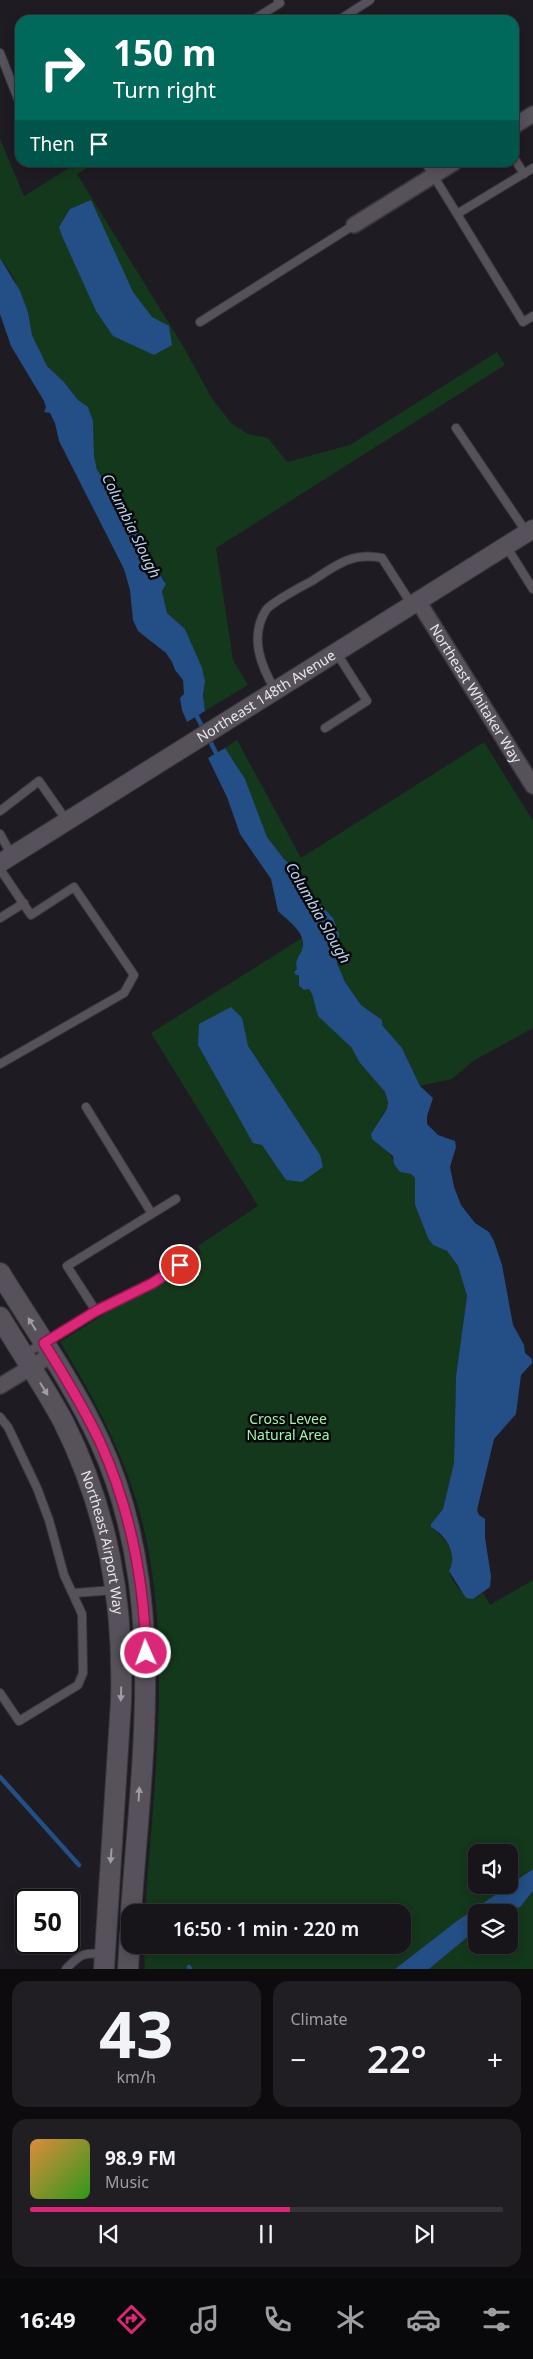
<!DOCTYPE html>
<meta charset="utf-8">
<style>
:root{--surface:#17141a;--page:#201d23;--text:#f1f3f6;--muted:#9e9ea2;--line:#363339;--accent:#db2777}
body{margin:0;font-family:"Noto Sans",sans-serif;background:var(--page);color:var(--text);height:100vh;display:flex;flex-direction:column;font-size:19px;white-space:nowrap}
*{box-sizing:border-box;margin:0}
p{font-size:16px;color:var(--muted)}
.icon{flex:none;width:28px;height:28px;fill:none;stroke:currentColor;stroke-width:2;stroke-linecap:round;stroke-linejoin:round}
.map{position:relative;height:1969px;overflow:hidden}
.details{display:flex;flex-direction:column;gap:12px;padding:12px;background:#0d0b0e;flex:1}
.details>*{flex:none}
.hud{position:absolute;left:15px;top:15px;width:504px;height:152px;border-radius:15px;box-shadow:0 2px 12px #0003,0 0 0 1px var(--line);background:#00695c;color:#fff;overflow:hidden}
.fabs{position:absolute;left:468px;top:1844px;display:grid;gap:10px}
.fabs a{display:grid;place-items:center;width:50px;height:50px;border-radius:10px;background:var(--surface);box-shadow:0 2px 12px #0003,0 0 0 1px var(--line);font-size:25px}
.speed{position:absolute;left:15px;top:1889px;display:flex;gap:10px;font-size:25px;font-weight:700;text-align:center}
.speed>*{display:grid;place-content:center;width:65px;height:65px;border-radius:50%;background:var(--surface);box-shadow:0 2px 12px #0003,0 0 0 1px var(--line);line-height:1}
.speed .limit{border:2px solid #111;border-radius:8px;background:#fff;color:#111}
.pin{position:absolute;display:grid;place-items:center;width:42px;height:42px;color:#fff;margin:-21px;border:2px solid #fff;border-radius:50%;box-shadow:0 1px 5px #0007}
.me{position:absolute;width:55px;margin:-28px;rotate:358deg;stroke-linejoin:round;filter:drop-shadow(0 0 4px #0008)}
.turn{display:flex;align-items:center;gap:18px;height:105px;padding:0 15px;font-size:22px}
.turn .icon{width:65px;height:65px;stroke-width:2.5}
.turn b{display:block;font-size:35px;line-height:42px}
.then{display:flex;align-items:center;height:48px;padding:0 15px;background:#0003;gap:10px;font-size:19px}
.big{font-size:38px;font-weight:600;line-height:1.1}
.details .card{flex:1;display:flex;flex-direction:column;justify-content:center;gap:8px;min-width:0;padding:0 18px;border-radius:15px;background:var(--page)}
.details .dial{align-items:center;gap:0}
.dial b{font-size:65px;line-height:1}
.song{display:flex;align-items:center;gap:15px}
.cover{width:60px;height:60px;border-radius:8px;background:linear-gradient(135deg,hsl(30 70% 55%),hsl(110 70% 35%))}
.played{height:5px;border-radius:2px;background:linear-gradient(90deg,var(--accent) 55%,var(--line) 55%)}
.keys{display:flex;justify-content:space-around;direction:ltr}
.heat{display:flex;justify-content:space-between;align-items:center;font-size:28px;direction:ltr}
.details .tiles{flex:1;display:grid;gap:12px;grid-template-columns:1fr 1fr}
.card:last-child{grid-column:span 2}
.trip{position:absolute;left:121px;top:1904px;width:290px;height:50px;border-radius:15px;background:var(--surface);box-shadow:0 2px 12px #0003,0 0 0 1px var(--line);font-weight:600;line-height:50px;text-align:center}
.tabs{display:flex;height:80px;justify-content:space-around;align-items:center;background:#09080a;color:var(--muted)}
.tabs .icon{width:35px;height:35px}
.tabs .current{color:var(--accent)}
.tabs b{font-size:22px;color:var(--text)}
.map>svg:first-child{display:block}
.green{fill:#14381c}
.water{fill:#234f86}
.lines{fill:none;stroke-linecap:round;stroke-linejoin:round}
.stream{stroke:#234f86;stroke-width:4.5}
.service-casing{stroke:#3a373d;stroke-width:10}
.minor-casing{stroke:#3a373d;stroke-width:18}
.tertiary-casing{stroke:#3a373d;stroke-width:20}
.secondary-casing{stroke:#3a373d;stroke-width:22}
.service{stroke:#56515b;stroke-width:8}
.minor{stroke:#56515b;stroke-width:15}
.tertiary{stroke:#56515b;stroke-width:18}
.secondary{stroke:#56515b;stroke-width:20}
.oneway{fill:#a09ca4}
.route-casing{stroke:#8e194d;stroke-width:12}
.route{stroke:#db2777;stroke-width:9}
.labels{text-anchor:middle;stroke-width:5;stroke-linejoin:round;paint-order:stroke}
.street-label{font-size:14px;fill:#e9e6ec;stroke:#08070a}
.park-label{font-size:14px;fill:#9ef7ad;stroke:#08070a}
.water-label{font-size:15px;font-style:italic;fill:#bad3f3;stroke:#08070a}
</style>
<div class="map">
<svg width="533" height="1969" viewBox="0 0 533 1969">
<rect width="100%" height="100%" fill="#1f1b23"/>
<!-- green -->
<path class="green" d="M0 139 24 196 77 163H95L77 174 183 346 211 397 231 423 248 434 268 438 287 462 350 445 497 352 505 365 216 548 233 660 248 685 205 711 203 694 205 681 185 629 167 613 162 591 165 581 156 569 118 499 97 470 94 456 93 421 88 407 78 400 64 382 47 366 32 335 28 312 12 275 0 258Z
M237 740 301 858 484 742 533 821V1028L473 1061 452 1079 420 1086 402 1048 382 1025V1020L361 1005 345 982 337 963 338 945 319 901 310 894 291 864 284 859 267 837 225 748Z
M302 938 303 948 296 965 299 975V986L303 990 309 989 312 994 314 1003 325 1021 351 1047 360 1063 385 1092 388 1102 387 1109 382 1116V1146C392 1155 395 1164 404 1173L411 1174 415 1178V1205L428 1238 434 1245 447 1251 458 1266 467 1296 456 1376 454 1463 443 1509 431 1524C442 1540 461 1549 449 1572 454 1585 461 1592 473 1599L483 1593 490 1605 533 1580V1869L509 1885V1852H476V1885H508L395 1969H145L144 1953 136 1945H402V1912H145C153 1793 170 1672 149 1553 136 1477 100 1407 60 1342L201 1253 198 1246 258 1206 151 1033Z
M533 1891V1969H429L476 1930V1945H509V1912H501L519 1907Z"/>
<!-- water -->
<path class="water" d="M91 200 133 292 152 317 169 326 172 345 154 355 113 336 96 311 62 236 59 227 70 209Z
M0 258 20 291 28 312 32 335 47 366 64 382 78 400 88 407 93 421 94 456 97 470 128 514 156 569 166 584 162 591 167 613 185 629 202 668 205 681 203 695 205 711 187 722 182 710 180 698 184 694 183 680 175 670 172 662 166 653 138 631 133 620 130 590 124 569 59 441 55 423 50 413 44 412 46 407 44 401 11 346 0 314Z
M225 748 245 779 267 837 284 859 296 869 310 894 333 918 339 934 337 963 345 982 361 1005 382 1020V1025L402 1048 420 1086 433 1098 427 1116V1124L438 1135 455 1141 456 1147 450 1167 454 1187 461 1205 475 1223 489 1232 494 1241 502 1265 513 1325 524 1345 525 1353 532 1359V1363L521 1375 516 1414 494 1439 477 1510 479 1515 485 1519V1538L491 1576 490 1587 473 1599 466 1598 449 1571C458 1555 447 1536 431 1527V1524L443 1509 454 1463 456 1376 467 1296 458 1266 447 1251 433 1245 428 1238 415 1205V1178L411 1174 400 1172 394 1164 393 1156 372 1139 371 1134 387 1109 388 1102 385 1092 360 1063 351 1047 318 1016 312 994 309 989 304 990 299 986V975H296L294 972 297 969C295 963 297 959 300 954 311 935 289 922 278 911L271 879 240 834 227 797 208 758Z
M231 1007 242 1018 248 1046 320 1155 323 1167 302 1182 286 1180 262 1145 253 1143 198 1045 199 1024Z
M533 1869V1891L520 1907 501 1912H476V1930L429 1969H395L457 1921Z"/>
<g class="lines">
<!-- stream -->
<path class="stream" d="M195 713 204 730
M208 737 218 757
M0 1777 79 1865
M189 1967 190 1969"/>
<!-- service casing -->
<g class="service-casing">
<path id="service" d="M253 20 280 3 278 0
M339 20 370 0
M0 53 20 104
M514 158 524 174
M425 162 457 214 533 168
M457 214 523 322 533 316
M200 322 354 225
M456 428 527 533
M506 546 533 589
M275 690C261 666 249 637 266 610 271 603 302 586 312 581 336 565 352 552 382 558L412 605
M325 728 367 701 336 652
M0 811 39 781 67 821
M0 834 12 856
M0 869 31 915 74 887 134 975 124 993 0 1064
M0 918 24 903
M86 1107 152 1214
M96 1311 153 1283 180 1265
M25 1354 96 1311 67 1266 176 1199
M0 1417 8 1427 37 1488 49 1520 64 1575 82 1614 83 1673 78 1685 19 1721 0 1693
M74 1593 115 1590
M160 1912 169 1908
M66 1969C80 1954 84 1952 105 1954"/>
</g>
<!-- minor casing -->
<g class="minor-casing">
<g id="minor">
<path d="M514 126 533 114"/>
<path d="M354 225 455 162"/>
<path id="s1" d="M418 601 533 786"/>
<path d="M0 1386 51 1355"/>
</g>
</g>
<!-- tertiary casing -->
<g class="tertiary-casing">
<g id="tertiary">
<path id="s2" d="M0 863 533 529"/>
</g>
</g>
<!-- secondary casing -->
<g class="secondary-casing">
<g id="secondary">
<path d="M0 1273C34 1328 73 1383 100 1442 168 1590 142 1756 131 1912"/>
<path id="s3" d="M0 1317C21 1352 44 1386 63 1421 108 1511 124 1602 121 1701L104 1969"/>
<path d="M128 1969 130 1934"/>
</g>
</g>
<!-- service -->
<use href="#service" class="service"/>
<!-- minor -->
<use href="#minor" class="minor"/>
<!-- tertiary -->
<use href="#tertiary" class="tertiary"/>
<!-- secondary -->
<use href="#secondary" class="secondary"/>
</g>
<!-- one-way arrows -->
<defs><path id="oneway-solid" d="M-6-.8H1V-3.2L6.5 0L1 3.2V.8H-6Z" transform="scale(1.25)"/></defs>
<g class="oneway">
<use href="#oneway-solid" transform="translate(32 1324) rotate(-122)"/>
<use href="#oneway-solid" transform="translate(44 1389) rotate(58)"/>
<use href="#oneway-solid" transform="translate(121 1694) rotate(92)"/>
<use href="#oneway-solid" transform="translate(139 1794) rotate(-86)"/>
<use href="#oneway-solid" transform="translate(111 1856) rotate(94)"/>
</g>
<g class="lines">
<!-- route casing -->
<g class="route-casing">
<path id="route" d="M146 1653C144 1581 130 1508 100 1442 84 1408 64 1375 44 1343L96 1311 153 1283 180 1265"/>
</g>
<!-- route -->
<use href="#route" class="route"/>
</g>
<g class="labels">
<!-- street labels -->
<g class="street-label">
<text dy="5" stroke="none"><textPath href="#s1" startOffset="109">Northeast Whitaker Way</textPath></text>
<text dy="5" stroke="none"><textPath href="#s2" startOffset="314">Northeast 148th Avenue</textPath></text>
<text dy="5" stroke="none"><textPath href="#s3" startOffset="250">Northeast Airport Way</textPath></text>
</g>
<!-- park labels -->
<g class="park-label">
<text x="288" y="1424">Cross Levee<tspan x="288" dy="16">Natural Area</tspan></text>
</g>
<!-- water labels -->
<g class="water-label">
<text transform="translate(131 526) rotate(64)" y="5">Columbia Slough</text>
<text transform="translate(318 913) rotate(60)" y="5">Columbia Slough</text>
</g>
</g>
</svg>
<div class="fabs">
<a><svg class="icon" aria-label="sound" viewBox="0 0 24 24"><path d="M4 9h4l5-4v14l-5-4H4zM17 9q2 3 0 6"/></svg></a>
<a><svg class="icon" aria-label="layers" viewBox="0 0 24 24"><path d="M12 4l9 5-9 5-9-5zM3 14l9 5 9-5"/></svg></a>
</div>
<div class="speed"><div class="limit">50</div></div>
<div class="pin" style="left:180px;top:1265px;background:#d93025"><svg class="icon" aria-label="arrive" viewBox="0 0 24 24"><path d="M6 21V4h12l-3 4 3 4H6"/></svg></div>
<svg class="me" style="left:146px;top:1653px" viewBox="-20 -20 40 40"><circle r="17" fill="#db2777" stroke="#fff" stroke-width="3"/><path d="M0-11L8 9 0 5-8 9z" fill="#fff"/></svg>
<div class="trip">16:50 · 1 min · 220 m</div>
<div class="hud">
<div class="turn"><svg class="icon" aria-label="right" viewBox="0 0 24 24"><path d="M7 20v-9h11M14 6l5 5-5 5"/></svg><div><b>150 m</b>Turn right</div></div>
<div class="then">Then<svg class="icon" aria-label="arrive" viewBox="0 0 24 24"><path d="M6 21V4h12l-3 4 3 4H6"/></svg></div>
</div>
</div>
<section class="details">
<div class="tiles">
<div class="card dial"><b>43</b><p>km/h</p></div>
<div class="card"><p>Climate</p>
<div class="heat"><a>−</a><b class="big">22°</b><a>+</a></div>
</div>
<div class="card">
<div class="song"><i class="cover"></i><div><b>98.9 FM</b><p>Music</p></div></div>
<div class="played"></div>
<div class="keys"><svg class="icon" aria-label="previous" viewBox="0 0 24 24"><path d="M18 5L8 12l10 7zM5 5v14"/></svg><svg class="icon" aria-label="pause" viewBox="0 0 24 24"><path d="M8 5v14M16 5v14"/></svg><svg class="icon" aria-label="next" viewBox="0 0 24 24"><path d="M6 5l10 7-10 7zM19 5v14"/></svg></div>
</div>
</div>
</section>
<nav class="tabs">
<b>16:49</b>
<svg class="icon current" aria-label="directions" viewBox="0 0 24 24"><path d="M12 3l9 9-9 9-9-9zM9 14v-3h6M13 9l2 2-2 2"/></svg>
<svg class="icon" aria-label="music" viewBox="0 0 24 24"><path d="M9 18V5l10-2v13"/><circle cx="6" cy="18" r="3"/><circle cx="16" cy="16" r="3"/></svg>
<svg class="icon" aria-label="phone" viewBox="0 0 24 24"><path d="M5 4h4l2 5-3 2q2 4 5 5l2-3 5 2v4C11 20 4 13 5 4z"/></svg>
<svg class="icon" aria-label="climate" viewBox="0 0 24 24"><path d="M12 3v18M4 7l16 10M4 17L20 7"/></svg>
<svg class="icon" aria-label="car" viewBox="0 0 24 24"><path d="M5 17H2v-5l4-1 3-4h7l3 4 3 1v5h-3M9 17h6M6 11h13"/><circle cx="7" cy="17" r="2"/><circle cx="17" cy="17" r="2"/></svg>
<svg class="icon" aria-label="filters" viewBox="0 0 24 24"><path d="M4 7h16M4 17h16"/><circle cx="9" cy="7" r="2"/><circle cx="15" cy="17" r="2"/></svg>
</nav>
